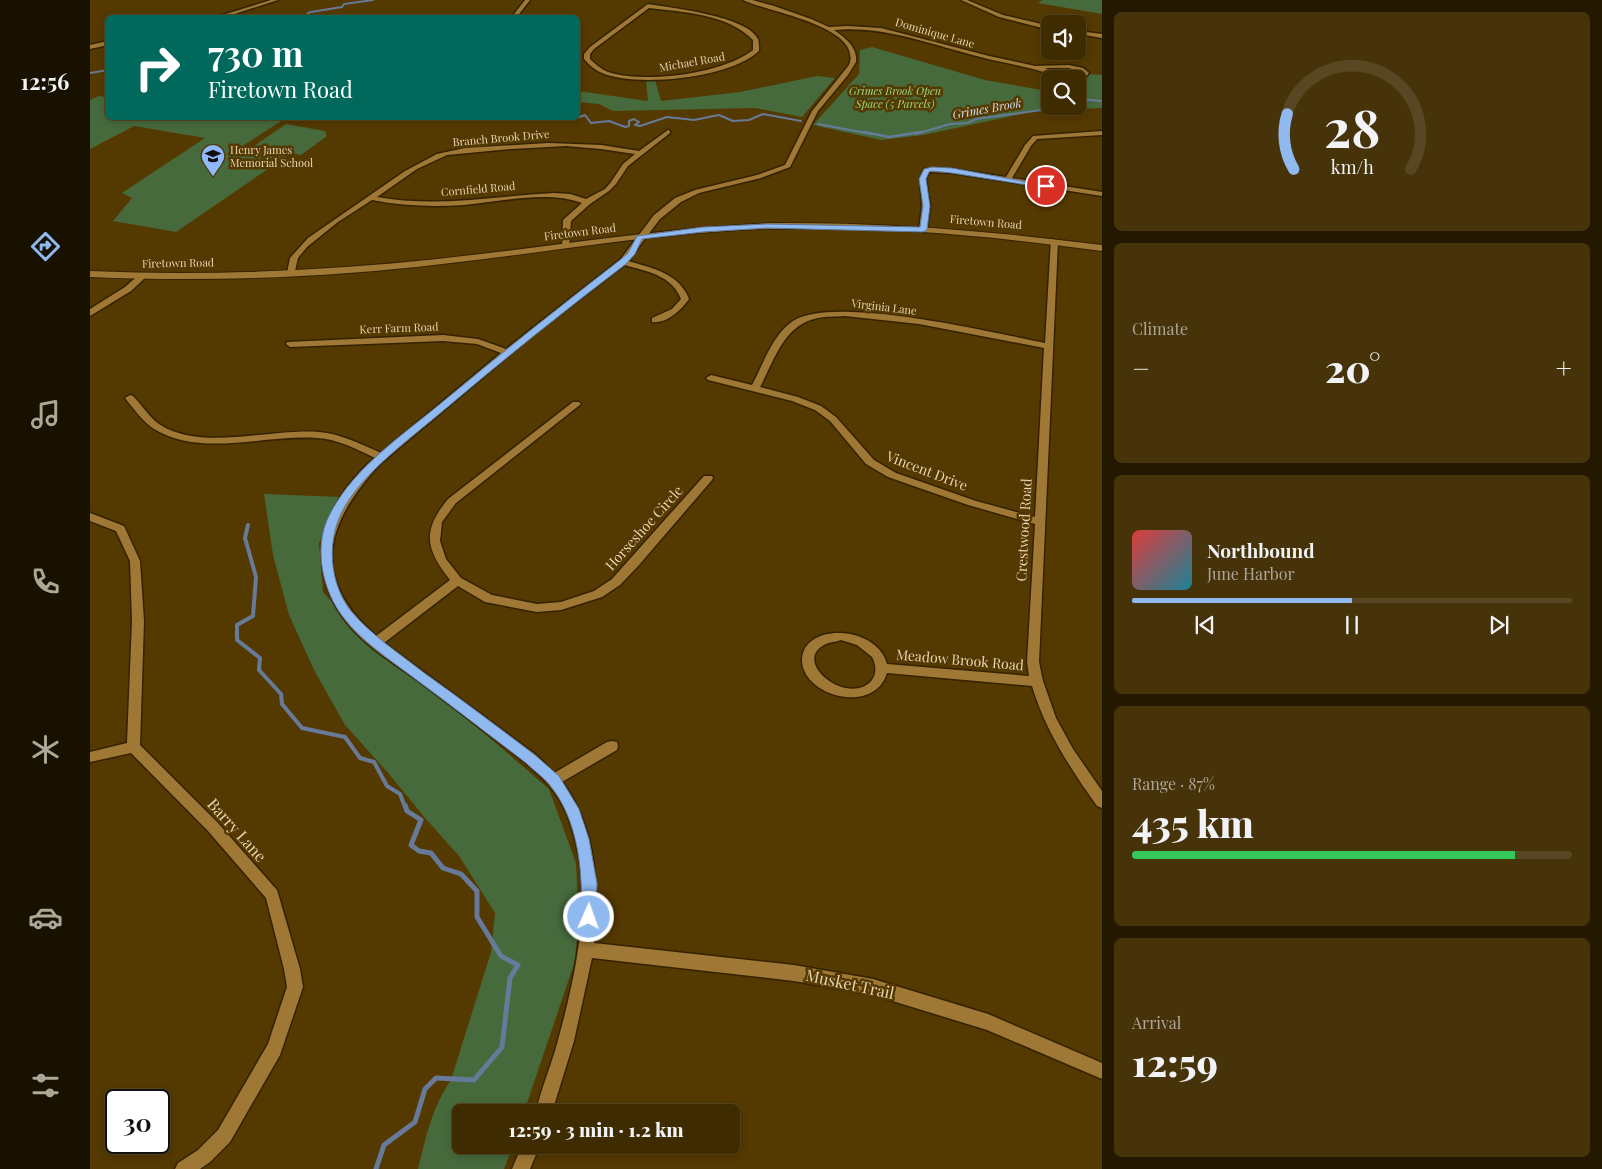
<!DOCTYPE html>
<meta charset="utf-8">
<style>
:root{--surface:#3f2b00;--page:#46330a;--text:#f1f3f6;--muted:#ada799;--line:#584722;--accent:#90b9f0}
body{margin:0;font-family:"Playfair Display",serif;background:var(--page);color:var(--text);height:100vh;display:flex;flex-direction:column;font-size:19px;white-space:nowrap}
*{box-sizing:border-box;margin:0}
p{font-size:16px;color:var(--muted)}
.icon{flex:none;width:28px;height:28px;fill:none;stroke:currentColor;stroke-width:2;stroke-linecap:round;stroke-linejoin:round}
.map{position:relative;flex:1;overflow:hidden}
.drawer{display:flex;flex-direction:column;gap:12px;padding:12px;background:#231800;width:500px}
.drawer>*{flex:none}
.top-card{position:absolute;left:15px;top:15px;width:475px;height:105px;border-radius:8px;box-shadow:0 2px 8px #0003,0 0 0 1px var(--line);background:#00695c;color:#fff;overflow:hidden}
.buttons{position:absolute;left:951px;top:15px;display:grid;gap:10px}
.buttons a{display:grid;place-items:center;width:45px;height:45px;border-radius:8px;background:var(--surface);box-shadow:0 2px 8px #0003,0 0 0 1px var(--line);font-size:25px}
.speed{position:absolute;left:15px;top:1089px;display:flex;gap:10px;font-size:25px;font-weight:700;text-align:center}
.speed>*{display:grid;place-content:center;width:65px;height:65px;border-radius:50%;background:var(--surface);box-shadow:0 2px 8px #0003,0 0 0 1px var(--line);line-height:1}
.speed .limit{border:2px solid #111;border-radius:8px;background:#fff;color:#111}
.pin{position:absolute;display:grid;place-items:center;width:42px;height:42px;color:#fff;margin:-21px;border:2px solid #fff;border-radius:50%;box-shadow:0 1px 5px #0007}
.me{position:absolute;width:55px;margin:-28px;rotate:2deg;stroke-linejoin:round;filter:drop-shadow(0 0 4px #0008)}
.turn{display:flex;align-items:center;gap:18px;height:105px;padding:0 20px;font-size:22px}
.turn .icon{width:65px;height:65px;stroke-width:2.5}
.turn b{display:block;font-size:35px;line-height:42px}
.big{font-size:38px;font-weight:800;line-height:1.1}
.drawer .card{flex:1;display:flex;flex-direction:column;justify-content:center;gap:8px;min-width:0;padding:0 18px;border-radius:8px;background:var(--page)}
.drawer .dial{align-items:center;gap:0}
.dial svg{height:130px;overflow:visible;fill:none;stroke:var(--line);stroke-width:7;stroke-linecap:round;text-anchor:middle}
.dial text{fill:var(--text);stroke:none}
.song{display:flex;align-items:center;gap:15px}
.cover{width:60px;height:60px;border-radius:8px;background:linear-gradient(135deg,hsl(0 70% 55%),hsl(190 70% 35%))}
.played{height:5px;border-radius:2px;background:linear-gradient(90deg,var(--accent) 50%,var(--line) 50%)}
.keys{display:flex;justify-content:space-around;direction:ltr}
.heat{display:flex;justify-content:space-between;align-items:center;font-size:28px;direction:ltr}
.charge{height:8px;border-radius:4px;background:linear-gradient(90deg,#34c759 87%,var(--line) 0)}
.trip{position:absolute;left:362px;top:1104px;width:288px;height:50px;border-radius:8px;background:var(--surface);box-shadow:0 2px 8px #0003,0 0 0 1px var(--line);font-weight:800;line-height:50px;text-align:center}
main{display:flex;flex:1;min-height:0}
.dock{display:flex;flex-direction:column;width:90px;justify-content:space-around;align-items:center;background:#191100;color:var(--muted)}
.dock .icon{width:35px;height:35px}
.dock .active{color:var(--accent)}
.dock b{font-size:22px;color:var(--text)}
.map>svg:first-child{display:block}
.green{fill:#466a3c}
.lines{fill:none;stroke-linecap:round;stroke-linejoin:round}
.stream-far3{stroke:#677a99;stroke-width:2}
.stream-far2{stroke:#677a99;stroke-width:2.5}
.stream-far1{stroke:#677a99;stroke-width:4}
.stream{stroke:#677a99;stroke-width:5}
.minor-casing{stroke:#352200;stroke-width:3}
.tertiary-casing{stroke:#352200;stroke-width:2}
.minor{fill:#9f7835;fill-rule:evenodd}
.tertiary{fill:#9f7835;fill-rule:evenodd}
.route{fill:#90b9f0;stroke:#5e789c}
.labels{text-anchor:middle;stroke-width:5;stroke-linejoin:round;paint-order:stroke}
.far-street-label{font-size:11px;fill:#e8d4b4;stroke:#543900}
.far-park-label{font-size:11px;font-style:italic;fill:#97da86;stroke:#543900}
.far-poi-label{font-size:11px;fill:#e8d4b4;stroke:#543900;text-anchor:start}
.far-water-label{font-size:12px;font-style:italic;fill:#d3deef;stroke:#543900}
.street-label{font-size:14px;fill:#e8d4b4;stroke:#543900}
.near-street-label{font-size:16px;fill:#e8d4b4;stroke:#543900}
</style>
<main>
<nav class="dock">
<b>12:56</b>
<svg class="icon active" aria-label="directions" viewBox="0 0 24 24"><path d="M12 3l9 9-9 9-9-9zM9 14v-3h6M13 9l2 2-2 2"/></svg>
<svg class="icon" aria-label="music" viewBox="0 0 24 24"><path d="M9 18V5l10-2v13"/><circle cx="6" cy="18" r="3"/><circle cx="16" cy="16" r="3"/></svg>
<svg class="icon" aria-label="phone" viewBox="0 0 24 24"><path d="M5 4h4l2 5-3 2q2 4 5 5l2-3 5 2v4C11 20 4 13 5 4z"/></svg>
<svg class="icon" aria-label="climate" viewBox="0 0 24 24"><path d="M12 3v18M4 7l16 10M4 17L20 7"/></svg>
<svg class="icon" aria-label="car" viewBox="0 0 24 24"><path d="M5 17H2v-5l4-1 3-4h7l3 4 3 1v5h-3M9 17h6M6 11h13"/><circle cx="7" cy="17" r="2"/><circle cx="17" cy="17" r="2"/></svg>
<svg class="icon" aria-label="filters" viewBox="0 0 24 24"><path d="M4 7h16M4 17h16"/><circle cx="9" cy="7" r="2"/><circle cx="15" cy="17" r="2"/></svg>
</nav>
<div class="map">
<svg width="1012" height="1169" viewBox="0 0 1012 1169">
<rect width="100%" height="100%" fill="#543900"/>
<!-- green -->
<path class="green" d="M952 0H1012V14L948 3Z
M782 47 895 80 957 91 960 89V106H988V79H977L1000 74 1012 75V108L946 111 833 135 791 140 723 125 769 74 770 50Z
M727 76 745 78 712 117 665 108 523 111 509 104 488 102V91L558 101 556 80H565L571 101 650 92Z
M9 96 17 97 18 118H196L151 147 197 156 86 232 23 221 42 198 32 193 115 138 44 126 0 149V100Z
M196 124 235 131 237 136 211 155 164 146Z
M174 494 251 497 229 543 233 592 279 643 306 661 407 744 459 789 486 863 489 922 484 964 434 1112H371V1145H423L414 1169H328C336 1137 342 1107 361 1080L401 952 405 913 369 856 336 819 299 774 255 725 224 670 199 615 183 555Z"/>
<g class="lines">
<!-- stream-far3 -->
<path class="stream-far3" d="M217 18 218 13 221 12 252 7 254 4 283 0
M0 73 18 70
M988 99 1012 101
M472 118 481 120 495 115 501 123 519 121 535 127 539 126V121L544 119 549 122 545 125 550 126 577 117 604 120 629 115 643 121 659 120 673 114 711 121
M728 124 781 134
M826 134 860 124 878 123 886 119 981 106"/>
<!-- stream-far2 -->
<path class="stream-far2" d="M774 132 799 137 831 132"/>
<!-- stream-far1 -->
<path class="stream-far1" d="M158 525 155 538 166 577 163 616 147 625V640L170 658 169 670 191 694 192 704 212 728 255 737 270 758 284 762 297 786 310 794 315 807"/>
<!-- stream -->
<path class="stream" d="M286 1169 294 1145 325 1122 335 1089 346 1078 384 1080 412 1047 420 978 428 965 411 956 387 917V891L371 874 353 868 341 853 329 851 321 845 331 820 317 811 315 805"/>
<!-- minor casing -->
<g class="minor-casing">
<path id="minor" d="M181 0H188L132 18H123Z
M435 0H440L426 18H421Z
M653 0H662L684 6 721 19 739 27 757 26 791 28 899 56 945 66 979 65 993 68 999 73 994 79C977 82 957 72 939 68 919 63 899 60 879 54 834 42 791 26 744 30 755 38 768 47 766 62L758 75 728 111 700 167 671 178 609 193 591 202 570 219 538 261C562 268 589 273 599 299 591 310 577 324 562 322V318L582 309 591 299C582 275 556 271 534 265L444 334 290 464C235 524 219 578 286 636L360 580C335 548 332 531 358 499L483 402H489L491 404 366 503 352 522 350 541 356 559 371 578 402 595 447 604 471 602 504 591 522 579 614 476H622L623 478 622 480 549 565 530 585 512 597 471 610 447 612 395 602 368 586 294 643 446 755 464 773 517 742 522 741 527 742 528 746 527 750 472 782C507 828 509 888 504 943L704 965 783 979 898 1014 1012 1063V1079L897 1030 783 995 704 981 502 958 484 1041 462 1112H446C451 1088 462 1064 468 1040 488 967 507 882 475 810 467 791 451 776 436 763 401 736 366 709 330 682 303 662 271 644 252 616 213 559 237 499 285 458 266 449 248 439 227 438 175 434 111 458 64 429 53 422 43 408 35 398L40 395 43 396C52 405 59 417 69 424 111 452 182 428 229 432 251 434 271 444 291 453L411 353 387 344 353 341 200 347 196 344 197 342 353 335 388 339 416 349 530 260 564 215 585 198 605 190 667 175 695 165 722 111 759 65C774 26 674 11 653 0ZM955 68H979L993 73 990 76 975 75Z
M871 0H877L913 15 960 26V30L909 17Z
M558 4C582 8 657 16 668 39 669 42 669 48 669 51 641 78 547 88 512 73 505 70 499 65 494 59V54L500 47ZM559 8C593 12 638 14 663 40V50C633 74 555 84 518 72 511 69 505 64 500 59V54L504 49Z
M988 31 1012 34V38L988 34Z
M18 41V45L0 49V45Z
M578 130 580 131V133L538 166 526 184 519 191 500 204 481 221 479 248 472 246 473 220 492 203C457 190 410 202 374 205 342 207 312 206 282 200L248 222 217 247 208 258 204 275 197 273 200 258 218 238 315 171 347 154 375 148 458 143 511 145 549 151ZM476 146 511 149 545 154 533 164 521 182 515 189 496 199 480 194 464 193C405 196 345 208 287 197L327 169 357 155 421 149Z
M1012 131V135L947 139 941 146 922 178 1012 192V196L862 173 839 172 836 179 840 206 837 230 833 232 829 230 832 206 830 179 834 169H862L916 177 935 145 943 136Z
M961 239 968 241 949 662 953 681 966 718 983 749 1012 791V808L1007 806C980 768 955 730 942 686L797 673C784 716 711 696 712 659 714 622 787 625 797 664L939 676 937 662 945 524 878 505 798 477 776 464 740 421 725 410 702 401 618 380 616 378 621 375 662 385C673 365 682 335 703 321 743 294 905 333 955 343ZM755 316 829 324 954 348 945 517 886 501 806 473 784 460 746 417 731 406 708 397 670 387C684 361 694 324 728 318 736 316 746 317 755 316ZM751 640 767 645 782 657C786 664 787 673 782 680 759 708 699 661 736 644 740 642 746 642 751 640Z
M50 274 57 276 41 291 0 316V309L35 287Z
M0 513 34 526 50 561 54 621 50 745 128 823 187 890 210 969 213 987 190 1055 140 1142 120 1162 110 1169H85L88 1163 108 1150 128 1130 178 1044 197 987 194 969 176 898 118 831 41 753 0 762V752L37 743 42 621 40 561 26 531 0 521Z
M432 1145H450L440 1169H422Z"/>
</g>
<!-- tertiary casing -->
<g class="tertiary-casing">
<path id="tertiary" d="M682 223C793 222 902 231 1012 245V251C887 234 761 223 635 231 540 237 446 254 352 264 236 278 117 282 0 277V271C116 276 233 271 347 259 459 247 570 228 682 223Z"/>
</g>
<!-- minor -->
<use href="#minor" class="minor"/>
<!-- tertiary -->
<use href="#tertiary" class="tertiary"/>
</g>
<!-- route -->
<path class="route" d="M842 167 862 168 959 186 956 188 862 173 842 171 839 172 836 179 840 206 837 230 833 232 677 228 613 232 552 239 545 254 536 264C474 311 413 360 354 410 320 439 263 479 248 521 237 550 242 587 261 611 281 635 309 653 333 672 371 699 408 727 445 755L469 776 489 809 499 839 507 883 506 917 504 922 499 924 494 922 491 917C493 873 489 820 459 784 452 776 443 770 436 763 399 735 362 706 324 678 300 660 271 641 253 617 233 591 224 551 237 520 259 471 310 437 350 404 409 355 469 307 530 260L538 253 547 236 613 227 677 224 830 227 833 206 829 179 834 169Z"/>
<!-- icons -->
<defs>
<g id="school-pin" transform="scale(1.25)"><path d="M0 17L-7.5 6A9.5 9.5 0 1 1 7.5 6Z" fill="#8eb9fc" stroke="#543900"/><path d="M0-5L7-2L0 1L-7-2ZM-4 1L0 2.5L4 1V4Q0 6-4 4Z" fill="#111"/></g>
</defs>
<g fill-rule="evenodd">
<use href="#school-pin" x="123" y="156"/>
</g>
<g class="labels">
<!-- far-street labels -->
<g class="far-street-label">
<text transform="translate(845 33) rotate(16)" y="4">Dominique Lane</text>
<text transform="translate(602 62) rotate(-10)" y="4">Michael Road</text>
<text transform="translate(411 138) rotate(-5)" y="4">Branch Brook Drive</text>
<text transform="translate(388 189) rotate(-5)" y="4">Cornfield Road</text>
<text transform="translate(896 222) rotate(5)" y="4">Firetown Road</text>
<text transform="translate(490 232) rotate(-7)" y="4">Firetown Road</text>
<text transform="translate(88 263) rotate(-1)" y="4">Firetown Road</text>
<text transform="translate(794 307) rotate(7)" y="4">Virginia Lane</text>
<text transform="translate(309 328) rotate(-2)" y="4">Kerr Farm Road</text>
</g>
<!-- far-park labels -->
<g class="far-park-label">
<text x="805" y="95">Grimes Brook Open<tspan x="805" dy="13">Space (5 Parcels)</tspan></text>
</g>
<!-- far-poi labels -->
<g class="far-poi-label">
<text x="140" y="154">Henry James<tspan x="140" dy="13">Memorial School</tspan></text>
</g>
<!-- far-water labels -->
<g class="far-water-label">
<text transform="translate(897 109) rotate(-10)" y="4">Grimes Brook</text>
</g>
<!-- street labels -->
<g class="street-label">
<text transform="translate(837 471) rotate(21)" y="5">Vincent Drive</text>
<text transform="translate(554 528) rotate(-48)" y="5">Horseshoe Circle</text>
<text transform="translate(934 530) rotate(-87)" y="5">Crestwood Road</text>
<text transform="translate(870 660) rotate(5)" y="5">Meadow Brook Road</text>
</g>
<!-- near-street labels -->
<g class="near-street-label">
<text transform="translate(147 830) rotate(48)" y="6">Barry Lane</text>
<text transform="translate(760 984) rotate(12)" y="6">Musket Trail</text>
</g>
</g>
</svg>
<div class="buttons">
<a><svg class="icon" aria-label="sound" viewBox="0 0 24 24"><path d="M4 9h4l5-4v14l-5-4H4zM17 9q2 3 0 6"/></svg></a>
<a><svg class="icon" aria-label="search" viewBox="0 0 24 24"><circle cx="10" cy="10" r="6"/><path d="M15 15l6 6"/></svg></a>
</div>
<div class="speed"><div class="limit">30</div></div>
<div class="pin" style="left:956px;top:186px;background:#d93025"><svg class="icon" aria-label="arrive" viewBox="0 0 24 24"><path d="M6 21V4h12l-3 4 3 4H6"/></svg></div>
<svg class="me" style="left:499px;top:917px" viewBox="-20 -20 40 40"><circle r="17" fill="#90b9f0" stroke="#fff" stroke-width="3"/><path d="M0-11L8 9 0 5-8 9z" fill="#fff"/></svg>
<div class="trip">12:59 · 3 min · 1.2 km</div>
<div class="top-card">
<div class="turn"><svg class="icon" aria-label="right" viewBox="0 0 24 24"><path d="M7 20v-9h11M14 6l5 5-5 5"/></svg><div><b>730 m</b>Firetown Road</div></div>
</div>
</div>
<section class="drawer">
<div class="card dial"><svg viewBox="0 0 100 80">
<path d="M14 69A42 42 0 1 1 86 69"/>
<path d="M14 69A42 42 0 0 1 10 35" stroke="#90b9f0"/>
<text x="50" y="56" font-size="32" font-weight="700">28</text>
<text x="50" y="72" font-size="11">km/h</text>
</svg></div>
<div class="card"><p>Climate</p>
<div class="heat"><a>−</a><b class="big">20°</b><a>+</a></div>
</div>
<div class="card">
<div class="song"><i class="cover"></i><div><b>Northbound</b><p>June Harbor</p></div></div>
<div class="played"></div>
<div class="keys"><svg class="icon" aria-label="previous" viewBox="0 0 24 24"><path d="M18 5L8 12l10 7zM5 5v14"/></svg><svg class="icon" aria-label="pause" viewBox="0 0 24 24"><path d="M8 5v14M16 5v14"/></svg><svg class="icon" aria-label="next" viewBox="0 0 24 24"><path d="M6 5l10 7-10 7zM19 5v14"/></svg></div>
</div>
<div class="card"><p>Range · 87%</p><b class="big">435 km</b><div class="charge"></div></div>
<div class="card"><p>Arrival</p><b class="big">12:59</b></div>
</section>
</main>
